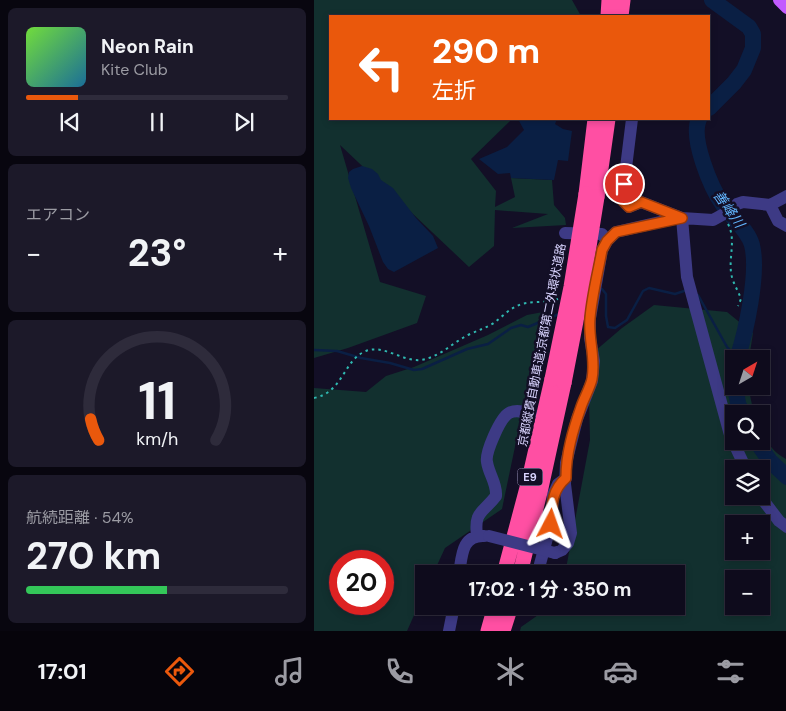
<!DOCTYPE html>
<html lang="ja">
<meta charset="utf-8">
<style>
:root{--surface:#0e0b1c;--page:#1c1929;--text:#f1f3f6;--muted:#9b9ba3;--line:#2e2b3b;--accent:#ea580c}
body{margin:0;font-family:"DM Sans","Noto Sans JP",sans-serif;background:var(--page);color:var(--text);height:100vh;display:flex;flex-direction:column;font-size:19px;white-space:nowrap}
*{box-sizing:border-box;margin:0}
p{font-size:16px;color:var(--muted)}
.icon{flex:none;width:28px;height:28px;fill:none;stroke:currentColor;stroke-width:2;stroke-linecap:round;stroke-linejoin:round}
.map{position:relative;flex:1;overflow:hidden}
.drawer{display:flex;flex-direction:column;gap:8px;padding:8px;background:#08060f;width:314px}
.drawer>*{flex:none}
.hud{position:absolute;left:15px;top:15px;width:381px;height:105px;border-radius:0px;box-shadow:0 2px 8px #0003,0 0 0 1px var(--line);background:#ea580c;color:#fff;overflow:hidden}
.needle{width:32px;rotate:39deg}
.buttons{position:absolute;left:411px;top:350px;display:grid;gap:10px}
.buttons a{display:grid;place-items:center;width:45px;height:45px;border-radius:0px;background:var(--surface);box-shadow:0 2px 8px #0003,0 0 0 1px var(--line);font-size:25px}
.speed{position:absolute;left:15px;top:550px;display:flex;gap:10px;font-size:25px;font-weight:700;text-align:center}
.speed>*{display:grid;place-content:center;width:65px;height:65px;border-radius:50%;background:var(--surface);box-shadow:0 2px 8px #0003,0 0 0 1px var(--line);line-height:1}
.speed .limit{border:8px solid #d22;background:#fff;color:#111}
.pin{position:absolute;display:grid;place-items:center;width:42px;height:42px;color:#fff;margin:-21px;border:2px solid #fff;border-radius:50%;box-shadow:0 1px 5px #0007}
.me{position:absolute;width:55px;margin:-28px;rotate:4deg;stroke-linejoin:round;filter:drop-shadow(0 0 4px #0008)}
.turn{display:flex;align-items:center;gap:18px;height:105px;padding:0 20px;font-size:22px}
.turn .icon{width:65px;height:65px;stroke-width:2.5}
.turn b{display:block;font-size:35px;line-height:42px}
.big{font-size:38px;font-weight:700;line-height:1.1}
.drawer .tile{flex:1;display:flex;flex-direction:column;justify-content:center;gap:8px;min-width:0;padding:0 18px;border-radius:8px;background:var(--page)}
.drawer .dial{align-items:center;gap:0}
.dial svg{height:130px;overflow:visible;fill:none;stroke:var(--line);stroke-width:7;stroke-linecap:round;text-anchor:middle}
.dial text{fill:var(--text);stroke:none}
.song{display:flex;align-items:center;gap:15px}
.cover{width:60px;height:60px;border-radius:8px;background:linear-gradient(135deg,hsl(100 70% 55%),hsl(200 70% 35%))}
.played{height:5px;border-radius:2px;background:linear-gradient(90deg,var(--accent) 20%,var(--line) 20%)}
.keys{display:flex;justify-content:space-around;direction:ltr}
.heat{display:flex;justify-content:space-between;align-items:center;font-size:28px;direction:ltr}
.charge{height:8px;border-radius:4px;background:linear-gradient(90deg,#34c759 54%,var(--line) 0)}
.trip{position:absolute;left:101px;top:565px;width:270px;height:50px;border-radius:0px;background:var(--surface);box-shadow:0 2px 8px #0003,0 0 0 1px var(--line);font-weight:700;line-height:50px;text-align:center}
.tabs{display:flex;height:80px;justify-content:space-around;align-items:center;background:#06040b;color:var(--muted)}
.tabs .icon{width:35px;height:35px}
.tabs .on{color:var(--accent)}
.tabs b{font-size:22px;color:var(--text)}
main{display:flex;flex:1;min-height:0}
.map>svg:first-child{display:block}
.green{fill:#12302f;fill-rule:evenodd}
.water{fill:#0a1f44}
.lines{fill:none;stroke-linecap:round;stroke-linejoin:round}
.stream{stroke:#0a1f44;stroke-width:2.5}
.river{stroke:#0a1f44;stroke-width:16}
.path{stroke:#2fb8b0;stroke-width:2;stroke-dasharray:2.5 4;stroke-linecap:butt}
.minor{stroke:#3d3a85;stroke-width:12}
.major{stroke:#c25bff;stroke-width:12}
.highway{stroke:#ff4fa3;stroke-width:15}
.minor-bridge{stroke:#3d3a85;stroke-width:12}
.highway-bridge{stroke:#ff4fa3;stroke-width:15}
.route-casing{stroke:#983908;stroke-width:12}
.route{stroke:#ea580c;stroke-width:9}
.labels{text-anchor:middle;stroke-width:5;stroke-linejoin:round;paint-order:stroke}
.shield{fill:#130f26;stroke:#9e99be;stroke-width:1}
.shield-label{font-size:11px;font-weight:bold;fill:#d9d4ff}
.street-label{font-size:12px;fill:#d9d4ff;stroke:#130f26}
.water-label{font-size:14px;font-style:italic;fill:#62b6ff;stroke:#130f26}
</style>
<main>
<section class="drawer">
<div class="tile">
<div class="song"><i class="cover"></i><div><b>Neon Rain</b><p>Kite Club</p></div></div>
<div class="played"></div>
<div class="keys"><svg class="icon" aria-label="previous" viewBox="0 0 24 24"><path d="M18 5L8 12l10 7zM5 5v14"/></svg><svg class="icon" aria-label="pause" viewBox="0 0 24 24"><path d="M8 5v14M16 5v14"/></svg><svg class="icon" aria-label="next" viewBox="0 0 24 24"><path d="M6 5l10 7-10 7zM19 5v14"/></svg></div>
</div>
<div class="tile"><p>エアコン</p>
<div class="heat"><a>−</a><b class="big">23°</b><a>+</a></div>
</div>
<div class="tile dial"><svg viewBox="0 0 100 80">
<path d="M14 69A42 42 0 1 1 86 69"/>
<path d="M14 69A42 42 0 0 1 9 56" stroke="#ea580c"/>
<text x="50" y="56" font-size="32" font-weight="700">11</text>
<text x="50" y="72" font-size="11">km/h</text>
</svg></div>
<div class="tile"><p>航続距離 · 54%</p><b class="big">270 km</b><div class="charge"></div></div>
</section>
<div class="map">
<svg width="473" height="631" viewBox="0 0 473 631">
<rect width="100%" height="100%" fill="#130f26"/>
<!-- green -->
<path class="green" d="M0 0H258L267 16H16V119H198L157 159 182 191 181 207 201 197 197 178 238 180 240 205 251 218 252 225 198 228 234 214 181 210 180 246 155 267 26 145 66 282 112 296 103 323 34 348 0 358Z
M340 305 413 312 439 333 435 359H420V386H434L440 414H420V441H448V431C454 444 459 452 472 459V631H206L207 627 237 606H362V574H251L276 440 274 357 308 328ZM420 469H448V496H420ZM420 524H448V551H420ZM420 579H448V606H420Z
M229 312 188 509 131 548 119 574H110V593L93 631H0V388L52 392 72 376 100 367 174 335 213 315ZM26 561H69V604H26Z"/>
<!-- water -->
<path class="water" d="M204 119H243L241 124 249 129 258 131 254 161 244 160 240 180 197 178 196 173 184 174 165 159 193 147 210 130Z
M48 166 58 169 64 174 67 180 79 188 102 218 119 236 124 248 80 272 74 269 69 262 55 226 37 188 34 178 35 172 39 169Z"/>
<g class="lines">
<!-- stream -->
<path class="stream" d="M284 290 288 289 292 294V316L294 327 301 328 313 320 329 291 335 288 361 294 370 291
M384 295 413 347 423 358
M0 350 23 351 47 358 76 363 100 370 108 369 153 349 174 344 197 328 207 325 214 327 245 314"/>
<!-- river -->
<path class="river" d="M395 108 420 83 430 70 439 48V34L435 27 398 0
M385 119C376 138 397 188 409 205 418 218 434 230 438 245 445 273 432 332 423 359
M420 372V374
M421 386 424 403 428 414
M442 441 456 461 473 477"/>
<!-- path -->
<path class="path" d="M414 224C422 239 415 256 417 272 418 282 424 290 427 299L424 306
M0 398C30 392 29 360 52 351 69 344 89 362 107 360 126 357 138 343 154 335 164 330 173 328 181 322 188 317 195 309 203 306 214 300 230 304 244 299"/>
<!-- minor -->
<path class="minor" d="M318 119 308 200 315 207 327 202 368 218 373 277 416 435 432 469
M456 205 464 221 473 226
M251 233 288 234 293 241
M446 496 465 521 473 527
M163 536C160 511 168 514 182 496 183 483 175 475 173 462 171 453 186 418 195 413 202 409 211 412 218 414
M241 553 248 550 254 543 257 533 251 484 252 463 263 419 278 381 280 361 276 338V318L288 250 293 241 302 232 359 219 368 218 399 220 408 215 423 204 429 202 456 205 473 196
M145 574C148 557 147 535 170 536
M226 574V564L237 524 239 495 244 484 252 478
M135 631 140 606"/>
<!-- major -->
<path class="major" d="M465 0 473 8"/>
<!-- highway -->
<path class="highway" d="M294 16 295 0
M307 16 309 0
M272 194 281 119
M283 197 294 119
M190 574 214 484 238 379
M206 574 227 488 250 383
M174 631 181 606
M189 631 197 606"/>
<!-- minor-bridge -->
<path class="minor-bridge" d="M175 536 241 553"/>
<!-- highway-bridge -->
<path class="highway-bridge" d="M238 379 257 287 272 194
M250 383 268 290 283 197"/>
</g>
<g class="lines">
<!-- route casing -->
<g class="route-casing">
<path id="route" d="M237 524C238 506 237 491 252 478 252 453 259 430 267 407 270 398 276 388 278 379 282 358 274 339 276 318 278 295 284 272 288 250L293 241 302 232 368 218 327 202 315 207 308 200 310 184"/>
</g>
<!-- route -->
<use href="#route" class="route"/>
</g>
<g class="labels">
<!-- shield labels -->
<rect class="shield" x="203.5" y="468.5" width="25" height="17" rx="4"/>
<g class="shield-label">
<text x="216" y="481">E9</text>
</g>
<!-- street labels -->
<g class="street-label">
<text transform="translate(228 345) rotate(-79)" y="4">京都縦貫自動車道;京都第二外環状道路</text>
</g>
<!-- water labels -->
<g class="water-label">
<text transform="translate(415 209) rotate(55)" y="5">善峰川</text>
</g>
</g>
</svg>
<div class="buttons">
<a><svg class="needle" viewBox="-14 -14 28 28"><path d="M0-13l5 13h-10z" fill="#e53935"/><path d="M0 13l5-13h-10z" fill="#9b9ba3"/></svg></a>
<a><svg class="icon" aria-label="search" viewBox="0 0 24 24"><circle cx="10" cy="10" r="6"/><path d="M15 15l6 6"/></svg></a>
<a><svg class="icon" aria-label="layers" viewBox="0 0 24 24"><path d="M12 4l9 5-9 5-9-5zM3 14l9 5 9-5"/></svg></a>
<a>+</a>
<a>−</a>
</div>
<div class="speed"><div class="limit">20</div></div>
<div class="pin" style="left:310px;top:184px;background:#d93025"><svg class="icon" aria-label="arrive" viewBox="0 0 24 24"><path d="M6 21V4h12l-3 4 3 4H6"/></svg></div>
<svg class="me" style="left:237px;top:524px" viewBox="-20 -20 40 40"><path d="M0-17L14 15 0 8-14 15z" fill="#ea580c" stroke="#fff" stroke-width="4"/></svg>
<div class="trip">17:02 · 1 分 · 350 m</div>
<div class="hud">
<div class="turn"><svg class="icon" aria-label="left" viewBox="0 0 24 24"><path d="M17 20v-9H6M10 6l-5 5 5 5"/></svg><div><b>290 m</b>左折</div></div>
</div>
</div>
</main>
<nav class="tabs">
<b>17:01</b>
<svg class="icon on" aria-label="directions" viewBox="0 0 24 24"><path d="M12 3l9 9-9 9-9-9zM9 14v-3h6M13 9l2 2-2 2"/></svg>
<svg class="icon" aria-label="music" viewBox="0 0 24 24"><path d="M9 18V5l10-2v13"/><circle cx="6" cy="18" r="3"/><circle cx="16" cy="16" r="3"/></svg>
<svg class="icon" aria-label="phone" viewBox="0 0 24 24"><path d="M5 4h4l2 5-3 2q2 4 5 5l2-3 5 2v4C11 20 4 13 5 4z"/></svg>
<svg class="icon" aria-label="climate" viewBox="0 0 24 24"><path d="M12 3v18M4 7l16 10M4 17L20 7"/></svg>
<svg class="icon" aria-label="car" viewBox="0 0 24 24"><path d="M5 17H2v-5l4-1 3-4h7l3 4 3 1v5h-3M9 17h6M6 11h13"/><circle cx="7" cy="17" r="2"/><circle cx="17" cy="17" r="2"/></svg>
<svg class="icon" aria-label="filters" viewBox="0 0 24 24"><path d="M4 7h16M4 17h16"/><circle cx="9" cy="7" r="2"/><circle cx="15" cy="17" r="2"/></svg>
</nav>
